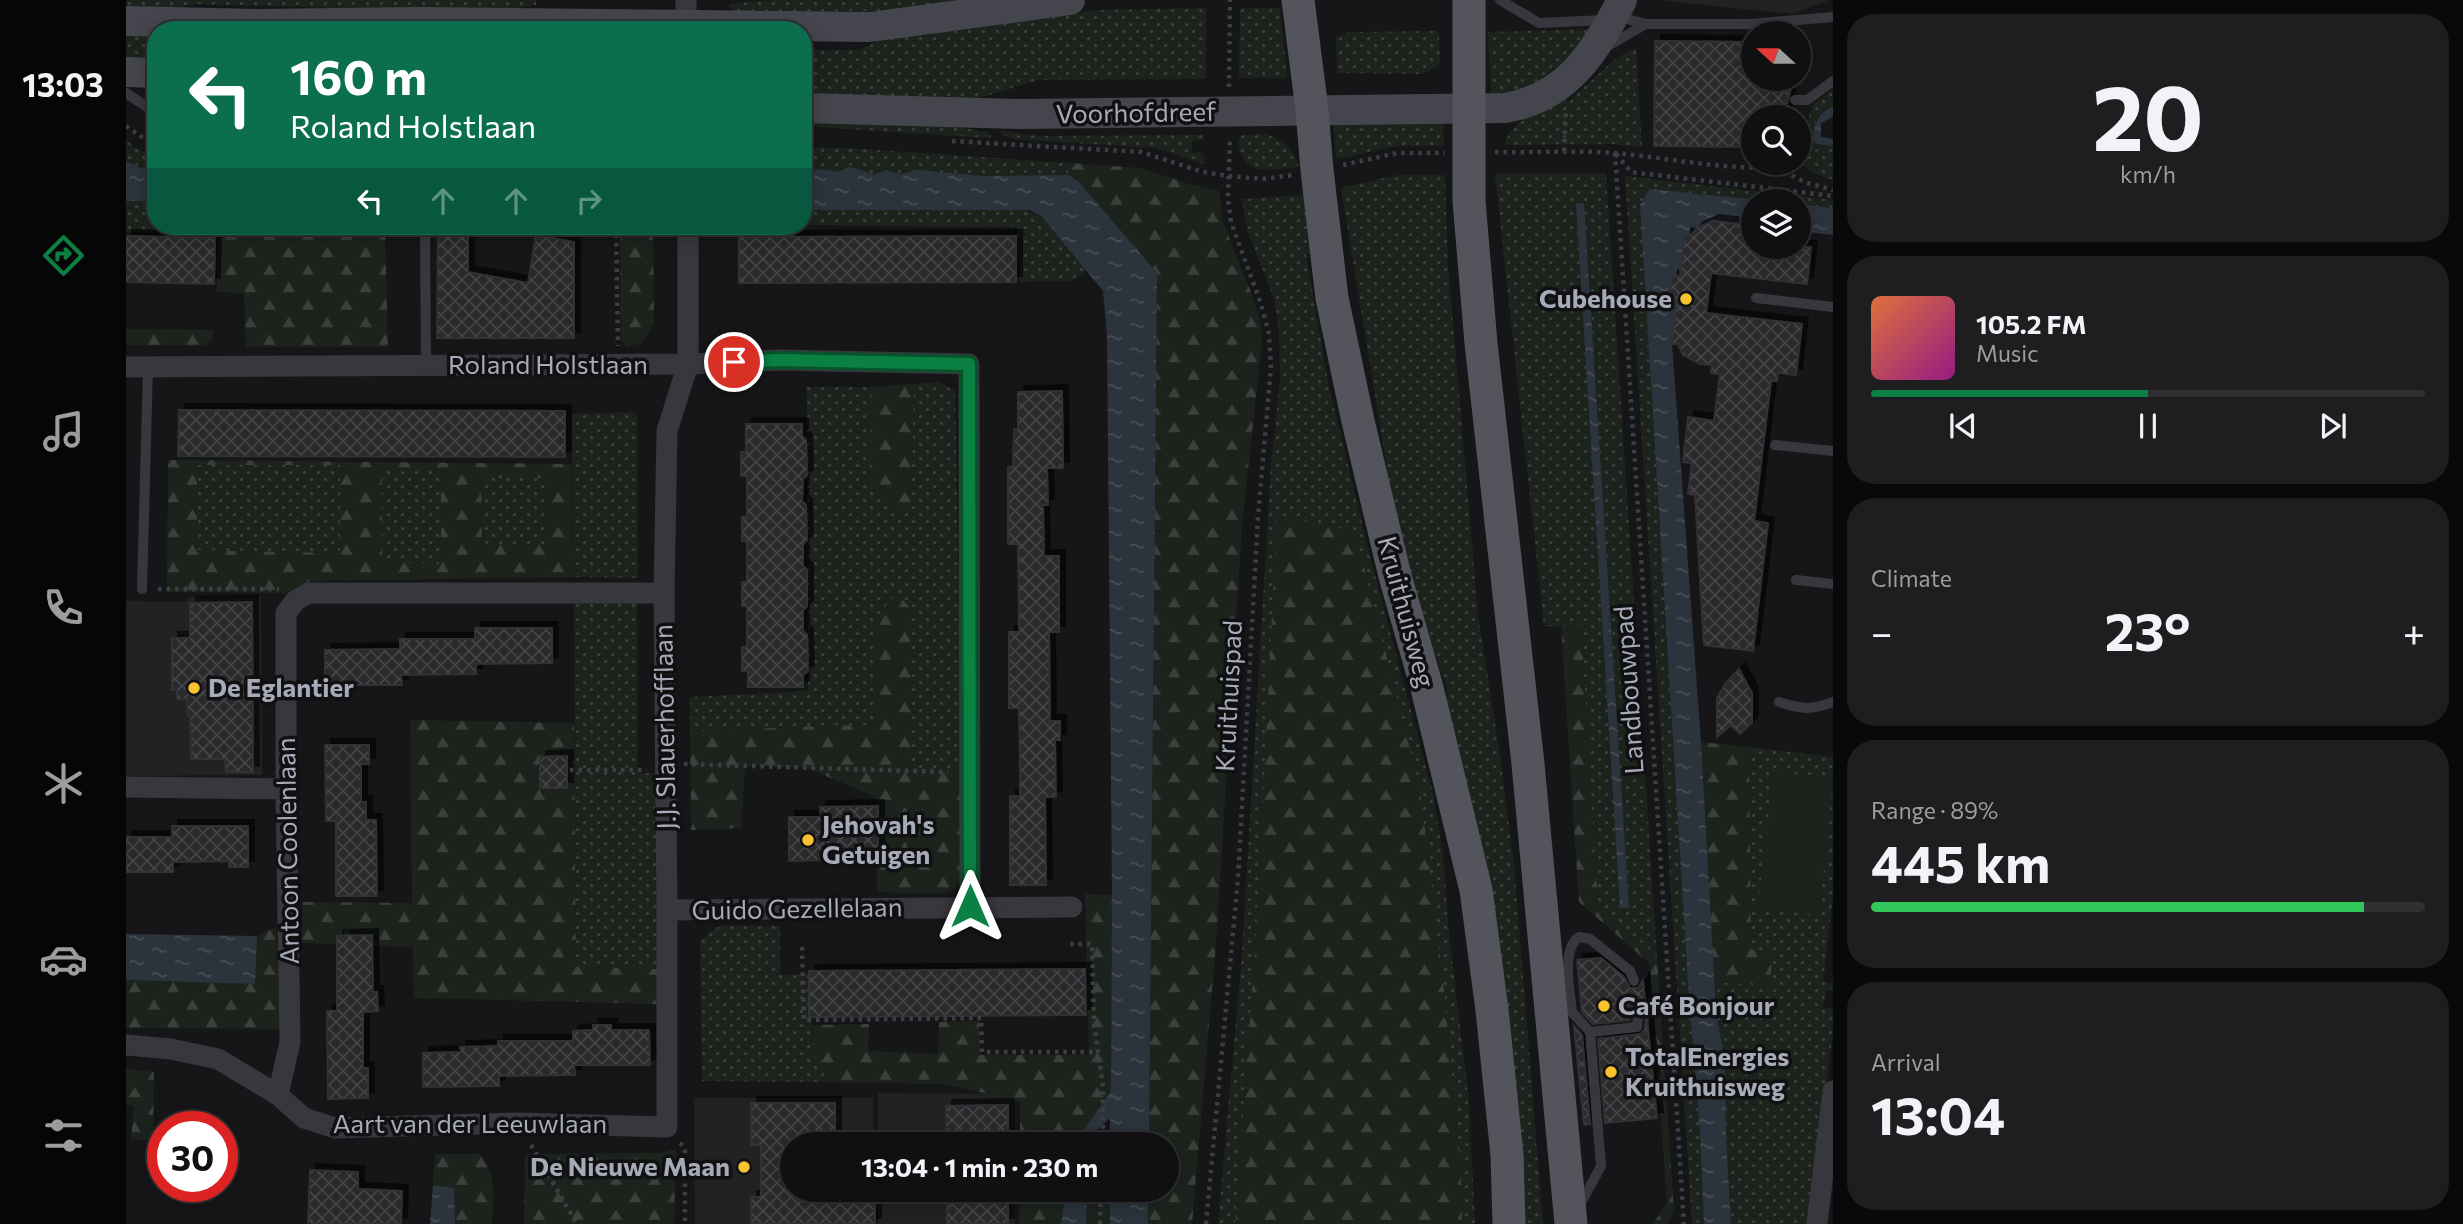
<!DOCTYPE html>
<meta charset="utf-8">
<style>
:root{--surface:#101012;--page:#1e1e20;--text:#f1f3f6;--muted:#9c9d9f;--line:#303032;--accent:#0b8043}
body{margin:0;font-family:Commissioner,sans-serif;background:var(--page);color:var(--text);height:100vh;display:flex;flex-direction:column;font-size:26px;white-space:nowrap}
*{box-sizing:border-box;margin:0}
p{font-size:23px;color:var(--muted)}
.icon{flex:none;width:38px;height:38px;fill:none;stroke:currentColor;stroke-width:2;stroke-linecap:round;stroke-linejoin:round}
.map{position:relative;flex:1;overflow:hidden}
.side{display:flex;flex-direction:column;gap:14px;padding:14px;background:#09090a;width:630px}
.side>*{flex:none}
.hud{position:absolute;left:21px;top:21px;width:665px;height:214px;border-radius:28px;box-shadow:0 4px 18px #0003,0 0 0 2px var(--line);background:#0b6e4f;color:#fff;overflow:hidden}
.needle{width:46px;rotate:291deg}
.fabs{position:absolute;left:1615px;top:21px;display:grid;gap:14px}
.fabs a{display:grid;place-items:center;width:70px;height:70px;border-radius:50%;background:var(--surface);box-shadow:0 4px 18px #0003,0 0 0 2px var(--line);font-size:35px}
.speed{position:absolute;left:21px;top:1111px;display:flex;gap:14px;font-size:35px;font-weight:700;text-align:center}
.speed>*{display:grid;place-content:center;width:91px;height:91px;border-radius:50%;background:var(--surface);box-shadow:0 4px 18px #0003,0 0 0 2px var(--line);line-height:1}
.speed .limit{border:10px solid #d22;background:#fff;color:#111}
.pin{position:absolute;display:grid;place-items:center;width:60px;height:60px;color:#fff;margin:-30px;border:4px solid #fff;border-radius:50%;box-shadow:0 2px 7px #0007}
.me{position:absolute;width:77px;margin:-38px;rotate:0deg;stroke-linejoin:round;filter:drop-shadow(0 0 5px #0008)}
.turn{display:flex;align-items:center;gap:24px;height:147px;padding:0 28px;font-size:32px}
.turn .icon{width:91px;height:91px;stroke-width:2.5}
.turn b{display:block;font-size:49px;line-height:60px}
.lanes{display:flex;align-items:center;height:66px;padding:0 28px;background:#0003;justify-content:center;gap:35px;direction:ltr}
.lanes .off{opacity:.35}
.big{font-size:52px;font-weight:700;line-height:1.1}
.side .widget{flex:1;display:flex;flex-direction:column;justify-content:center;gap:10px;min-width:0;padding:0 24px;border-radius:28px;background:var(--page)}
.side .dial{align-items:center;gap:0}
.dial b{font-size:91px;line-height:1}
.song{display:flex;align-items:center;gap:21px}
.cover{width:84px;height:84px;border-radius:10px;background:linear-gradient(135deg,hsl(20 70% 55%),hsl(310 70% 35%))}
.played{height:7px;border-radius:4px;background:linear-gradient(90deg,var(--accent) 50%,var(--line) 50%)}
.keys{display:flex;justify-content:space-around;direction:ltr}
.heat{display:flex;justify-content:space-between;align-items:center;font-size:38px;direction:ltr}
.charge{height:10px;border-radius:5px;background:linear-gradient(90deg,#34c759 89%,var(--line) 0)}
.trip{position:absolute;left:654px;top:1132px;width:399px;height:70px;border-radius:35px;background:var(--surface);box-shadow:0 4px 18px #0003,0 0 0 2px var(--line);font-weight:700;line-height:70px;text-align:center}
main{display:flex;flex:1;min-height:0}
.tabs{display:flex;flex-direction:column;width:126px;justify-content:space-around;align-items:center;background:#060607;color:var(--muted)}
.tabs .icon{width:49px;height:49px}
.tabs .active{color:var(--accent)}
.tabs b{font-size:32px;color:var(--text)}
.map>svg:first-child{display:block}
.built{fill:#222225}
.grass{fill:url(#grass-dots);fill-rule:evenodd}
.forest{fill:url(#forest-firs);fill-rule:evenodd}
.garden{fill:#1c231d}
.water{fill:url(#water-ripples)}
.building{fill:url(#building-cross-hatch);stroke:#303034;stroke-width:2;filter:url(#shadow)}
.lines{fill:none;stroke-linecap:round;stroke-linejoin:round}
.path{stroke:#3d3e44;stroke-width:4.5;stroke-dasharray:3.5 5;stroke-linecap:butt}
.lane{stroke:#37373d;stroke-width:10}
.street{stroke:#37373d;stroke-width:21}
.secondary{stroke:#45464d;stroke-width:30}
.primary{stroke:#53545c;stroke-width:33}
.route-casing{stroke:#07532c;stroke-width:18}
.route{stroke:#0b8043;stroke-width:12}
.poi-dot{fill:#f8c32e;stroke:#111113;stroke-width:2.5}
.labels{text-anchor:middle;stroke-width:7;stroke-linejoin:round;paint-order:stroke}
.street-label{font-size:26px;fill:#a7abb8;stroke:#111113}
.poi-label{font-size:26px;font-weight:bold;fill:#a7abb8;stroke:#111113;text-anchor:start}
</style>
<main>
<nav class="tabs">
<b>13:03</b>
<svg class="icon active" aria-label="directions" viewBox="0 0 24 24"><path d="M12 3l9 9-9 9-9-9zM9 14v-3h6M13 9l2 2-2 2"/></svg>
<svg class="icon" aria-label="music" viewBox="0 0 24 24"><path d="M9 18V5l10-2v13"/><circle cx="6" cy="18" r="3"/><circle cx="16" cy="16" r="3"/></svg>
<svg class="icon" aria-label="phone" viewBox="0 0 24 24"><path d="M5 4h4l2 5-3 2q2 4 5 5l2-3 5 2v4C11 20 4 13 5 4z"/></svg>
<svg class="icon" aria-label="climate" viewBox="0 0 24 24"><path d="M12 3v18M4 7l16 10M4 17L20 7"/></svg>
<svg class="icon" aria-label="car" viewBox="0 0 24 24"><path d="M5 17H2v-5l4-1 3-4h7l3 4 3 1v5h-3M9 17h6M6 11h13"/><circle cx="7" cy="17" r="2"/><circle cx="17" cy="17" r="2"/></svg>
<svg class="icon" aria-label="filters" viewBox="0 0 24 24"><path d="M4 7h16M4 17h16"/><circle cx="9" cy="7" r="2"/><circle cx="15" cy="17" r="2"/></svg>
</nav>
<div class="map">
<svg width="1707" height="1224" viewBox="0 0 1707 1224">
<defs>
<pattern id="grass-dots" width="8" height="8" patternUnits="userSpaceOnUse" patternTransform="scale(1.75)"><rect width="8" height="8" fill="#1c231d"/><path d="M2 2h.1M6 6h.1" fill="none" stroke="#3a403c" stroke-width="1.8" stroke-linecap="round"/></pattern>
<pattern id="forest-firs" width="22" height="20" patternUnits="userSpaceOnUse" patternTransform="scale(1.75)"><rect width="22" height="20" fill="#1c231d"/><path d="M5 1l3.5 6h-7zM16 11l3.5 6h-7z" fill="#3a403c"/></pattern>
<pattern id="water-ripples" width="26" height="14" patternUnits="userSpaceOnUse" patternTransform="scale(1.75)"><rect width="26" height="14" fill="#2b333c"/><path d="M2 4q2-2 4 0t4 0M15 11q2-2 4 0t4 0" fill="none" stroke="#474e56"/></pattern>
<pattern id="building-cross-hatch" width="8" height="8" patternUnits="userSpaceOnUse" patternTransform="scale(1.75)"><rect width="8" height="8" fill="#29292c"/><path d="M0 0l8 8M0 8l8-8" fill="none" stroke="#454548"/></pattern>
<filter id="shadow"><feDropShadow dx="6" dy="-6" stdDeviation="0" flood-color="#0009"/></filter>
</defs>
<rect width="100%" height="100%" fill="#161618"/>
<!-- built -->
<path class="built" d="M1530 0H1703L1666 14Z
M64 597H135L136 775 0 776V601L60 602Z
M752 1093 889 1094V1144H752Z
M568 1098H747V1144H667V1190L748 1224H569Z
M752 1190H889V1224H752Z"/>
<!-- grass -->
<path class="grass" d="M0 0H410V5L364 12 70 4 0 16Z
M650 0H865L760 11 613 12 601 6 611 3Z
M1080 8V79L912 80 837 103 677 95V50H733L761 37 844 29 974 10Z
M1114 8H1154L1161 78H1113Z
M0 29 30 30V65L0 64Z
M1468 29C1437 63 1414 91 1365 97L1362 32Z
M1310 31 1313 33 1314 64 1298 74 1211 73 1210 37 1223 32Z
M1510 47 1516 147 1486 144 1378 145C1387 118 1413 110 1437 98L1443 101 1489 59Z
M1707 89V107L1699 109 1690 120 1692 144 1707 146V180C1692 175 1673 170 1673 152L1686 106Z
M677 119 828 126 861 132 865 135 864 138 677 126Z
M1214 122 1317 123 1318 146H1271L1210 159 1208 126Z
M875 131 912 136 1078 135 1077 140 1066 141V153H1078L1079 165 1030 148 888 139 874 134Z
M1139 134C1156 139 1169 150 1173 167 1145 170 1116 179 1112 140L1116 135Z
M0 140 10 148 30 157V168H15L0 161Z
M677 147 722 148 943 163 942 175 858 176 793 170 775 174 762 171 747 174 719 168 710 172 693 169 677 171Z
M1369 173H1480L1531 957 1472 906 1455 627 1418 626ZM1451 203H1458L1503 907 1494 908Z
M1271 175H1319L1322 266 1352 614 1374 755 1388 864 1417 1224H1393L1321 733V688L1276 559 1215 188Z
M1499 176 1707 200V208L1673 204V201H1644L1523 189 1514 205 1562 984 1574 1135 1578 1224H1566Z
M1178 195 1187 254H1180L1202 382 1244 556 1307 794 1317 853 1323 935 1343 1101 1349 1224H1336L1335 1169 1317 980 1152 516 1130 937 1109 1224H1092L1116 954 1145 465 1154 379 1153 330 1148 298 1121 230 1116 199Z
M0 201H30V226H92V233L0 232Z
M894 209C921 211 943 250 960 270L947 281 894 282 891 227 677 225V210Z
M812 382 829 391 836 772 785 771V610L750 618V726L711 725 564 732V697L682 691 681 387H744V489L785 505 788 384Z
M509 412 511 415 512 578 447 577 446 414Z
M70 465H214V553L71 550Z
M256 468H315V564L256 562Z
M355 478H421L422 544H356Z
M448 600H511L512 773H531V969L450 967Z
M1623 747 1707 757V895L1697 982 1707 983V990H1700L1697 1007 1707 1009V1030L1684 1224H1605L1600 1135 1599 1062 1593 1029 1588 982 1643 986 1625 949Z
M593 926H654V975L685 974 687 1059 698 1060V1082L576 1081 574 941Z"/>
<!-- forest -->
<path class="forest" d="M943 163 1014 168 1063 184 1093 191 1097 222 1128 300 1135 323 1136 341 1116 524 1090 944 1066 1224H1022V1190H1041V1144H1023L1031 273 942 175Z
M92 226H259L262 347H120L118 293 91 292Z
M494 226H527L528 322 516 343 501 347 495 340Z
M0 329 87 330 86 339 79 346 0 345Z
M788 384 785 505 770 510 744 489V387Z
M42 460 445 464 447 577 185 581 159 593 41 592ZM71 465H214V553L71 550ZM256 468 315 469V564L256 562ZM355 478H421L422 544H356Z
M1151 516 1229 531 1294 789 1317 980 1335 1169 1336 1224H1109L1130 937Z
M766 598 776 599 785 609V770L836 772C836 792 843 881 827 890 813 897 767 892 751 892L750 797 681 768 619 766 615 828 565 830 564 732 711 725 750 726V618Z
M1435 626H1455L1472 906 1531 957 1548 1211 1541 1224H1527L1541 1203 1524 964 1453 902Z
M284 720 448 723 450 967 531 969V1004L288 998 287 947 176 943V902L286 903Z
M1575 742 1623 747 1625 949 1647 957 1643 986 1588 982Z
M959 894 986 895 985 1091 958 1130 954 1144H894V1101L817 1084 698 1082V1060H687V1025L743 1024 742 1051 812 1054 813 1022 853 1021 854 1055H963Z
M150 927 155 1029 0 1028V980L129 984 131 936Z
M0 1069 28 1072 27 1141 5 1140 8 1106 0 1105Z
M550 1149 548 1224H398L399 1154 536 1153Z
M309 1154H354C372 1177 367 1197 366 1224H329L328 1188 307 1185Z
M894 1190H940L935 1224H893Z
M961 1190H984V1224H960Z"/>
<!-- garden -->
<path class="garden" d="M1647 772 1707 778 1693 915 1632 909Z"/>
<!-- water -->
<path class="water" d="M1707 107V117L1695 123V137L1707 139V146L1691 144 1686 140C1689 125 1691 112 1707 107Z
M0 161 15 168H30V201H0Z
M724 167 747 174 762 171 775 174 793 170 858 176 942 175 953 182 1031 273 1023 1144H984V1118L971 1130 968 1144H954L958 1130 985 1091 986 895 981 336 977 291 916 217 904 210H677V171L693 169 710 172Z
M1523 189 1644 201H1628L1627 226 1586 221 1585 226 1572 227 1568 236 1559 235 1546 344 1575 742 1590 1011 1599 1062 1600 1135 1605 1224H1578L1574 1135 1562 984 1514 205Z
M1450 203H1458L1503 908H1494Z
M1673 204 1707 208V235L1673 231Z
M0 934 131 936 129 984 0 980Z
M307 1185 328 1188 329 1224H304Z
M940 1190H961L960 1224H935Z
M984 1190H1022V1224H984Z"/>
<!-- building -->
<path class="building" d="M1529 41 1628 42V79H1667L1658 117H1628V147L1528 146Z
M1587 221 1628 226V247H1685L1681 284 1585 273 1580 313 1676 324 1670 375 1652 373 1651 381H1645L1628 521 1642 523 1627 651 1578 645 1569 495 1562 494 1566 463 1557 462 1562 417 1588 421 1594 374 1585 373 1586 365 1574 364 1557 355 1552 344H1546L1551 301 1543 300 1546 276 1554 277 1559 234 1566 235 1571 228Z
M312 228H342V272L402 283 410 235 448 242V338H311Z
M0 236 89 238 88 284 0 282Z
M890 236V282L613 283V237Z
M936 391 937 468H921L922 505H917L918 556H933V632H923L924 721H934V740H929L930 797H919L920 885H884V796H894V759L893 708H883V632H893V613L892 544H882V467H887L888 429H892V392Z
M53 410 439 411V457L52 456Z
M620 424H676V436L680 440 681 475 677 479 676 501 680 505 681 540 677 544V566L681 570V606L677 610V631L681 635 682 671 677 675V687H622V671H616V647H621V606H616V582H621V541H616V517H621V476H615V452H620Z
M126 602 127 772H100L99 759H65L64 716H62L61 699H51V690H46V638H64V603Z
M349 628H426V663L350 664V674L275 675 276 685H199V650L274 649V639H349Z
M1613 669 1626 693V722L1614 734 1605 725 1591 737V698L1599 684Z
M199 745H243V764H235V802H240V820H250L251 896H210V821H200Z
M441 756V788H414V757Z
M752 806V850H696V860L663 861V817H695L694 807Z
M46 826H122V867H103V861L47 862V872H0V837H46Z
M246 935 247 992H251L252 1011 237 1012V1068H242V1098L202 1099 201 1011H211V936Z
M1475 958 1498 977 1504 988H1512L1517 980 1531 1118 1479 1123 1472 1039 1515 1034 1519 1028 1520 1015 1517 1009 1512 1007 1505 1011 1504 1020 1467 1024 1456 1012 1451 960Z
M959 969 960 1015 683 1017V971Z
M467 1025H485V1030H523L524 1065H448L449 1075 373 1076V1086L297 1087V1053L335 1052 334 1047 372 1046V1041H447V1031L467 1030Z
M1448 1026 1456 1035 1464 1124 1458 1125Z
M625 1103H709V1144H667V1190H749V1224H625V1197H635V1145H625Z
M882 1105V1144H821L820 1106Z
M184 1170 232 1172V1189L276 1191 275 1224H182Z
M821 1190H882V1224H821Z"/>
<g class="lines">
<!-- path -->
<path class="path" d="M1103 87 1104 0
M0 126 16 137 30 143
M826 141 1015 152 1077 172 1103 176 1136 179 1167 175
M1438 151 1440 110
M1369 152C1409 153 1449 150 1489 153 1543 158 1596 170 1651 167
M1489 153 1558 1224
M1490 154 1505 172 1707 196
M1217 165 1271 153H1319
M1651 167 1678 182 1707 190
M490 226 492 346
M32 589H153
M558 764 822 772
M444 770H521
M944 944H966L968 1022 977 1087V1144
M676 947 678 1020 855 1018 856 1052H972
M554 1143 559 1148V1224
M405 1145 451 1224
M974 1224 975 1190
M1080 1224 1112 878 1132 517 1145 367 1143 334 1135 304 1105 222 1102 199 1104 137"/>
<!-- lane -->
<path class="lane" d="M1374 0 1413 23 1501 19 1520 24H1624L1707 17
M1480 47 1520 24
M0 93 30 113
M1669 100H1681L1707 81
M299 234 300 366
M1630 298 1707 307
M1649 445 1707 451
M1670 580 1707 584
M16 589 22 367
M1653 702C1676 709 1684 711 1707 702
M1431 1003 1446 1012 1464 1032 1475 1166 1453 1207
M1446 1012C1444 992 1435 949 1453 937L1464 939 1504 971 1508 981
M1464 1032 1511 1027 1512 1015"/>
<!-- street -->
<path class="street" d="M560 30V0
M0 367 562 364 654 360 843 364 844 906
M0 787 160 789
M541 910 946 907
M0 1045 45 1049 92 1059 152 1095 178 1118 209 1128 392 1123 541 1127V910L538 593 541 431 562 364V226
M152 1095 164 1042 160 789V613L170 600 183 593H538
M1691 1224 1707 1091"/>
<!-- secondary -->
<path class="secondary" d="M0 21 131 24 294 22 744 27 944 0
M0 72 30 73
M677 108 894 114 1379 108C1441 98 1469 52 1496 0"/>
<!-- primary -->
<path class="primary" d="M1172 0 1186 110 1191 170 1206 298 1232 421 1269 576 1301 688 1350 890 1366 1010 1381 1155 1383 1224
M1343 0V201L1355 343 1402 764 1445 1224"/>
</g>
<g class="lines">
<!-- route casing -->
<g class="route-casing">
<path id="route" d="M608 362 654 360 843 364 844 906"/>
</g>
<!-- route -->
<use href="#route" class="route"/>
</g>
<!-- markers -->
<g class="poi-dot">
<circle cx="1560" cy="299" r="7"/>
<circle cx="68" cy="688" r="7"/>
<circle cx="682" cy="840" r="7"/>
<circle cx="1478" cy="1006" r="7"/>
<circle cx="1485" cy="1072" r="7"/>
<circle cx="618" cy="1167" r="7"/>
</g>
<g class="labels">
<!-- street labels -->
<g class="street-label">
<text transform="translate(1010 113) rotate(-1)" y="9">Voorhofdreef</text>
<text x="422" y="374">Roland Holstlaan</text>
<text transform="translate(1280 612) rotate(75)" y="9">Kruithuisweg</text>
<text transform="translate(1503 690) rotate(-94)" y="9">Landbouwpad</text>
<text transform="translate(1103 696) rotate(-87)" y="9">Kruithuispad</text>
<text transform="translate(539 727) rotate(-91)" y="9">J.J. Slauerhofflaan</text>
<text transform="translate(162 851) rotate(-91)" y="9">Antoon Coolenlaan</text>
<text transform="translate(671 909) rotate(-1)" y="9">Guido Gezellelaan</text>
<text x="344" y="1133">Aart van der Leeuwlaan</text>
</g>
<!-- poi labels -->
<g class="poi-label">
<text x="1546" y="308" text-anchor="end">Cubehouse</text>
<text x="82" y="697">De Eglantier</text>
<text x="696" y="834">Jehovah's<tspan x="696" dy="30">Getuigen</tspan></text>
<text x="1492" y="1015">Café Bonjour</text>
<text x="1499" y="1066">TotalEnergies<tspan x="1499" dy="30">Kruithuisweg</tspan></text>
<text x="604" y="1176" text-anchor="end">De Nieuwe Maan</text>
</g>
</g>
</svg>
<div class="fabs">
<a><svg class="needle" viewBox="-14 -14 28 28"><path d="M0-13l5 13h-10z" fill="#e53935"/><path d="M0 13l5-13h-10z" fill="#9c9d9f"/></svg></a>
<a><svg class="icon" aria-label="search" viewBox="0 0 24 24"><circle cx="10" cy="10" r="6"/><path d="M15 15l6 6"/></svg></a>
<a><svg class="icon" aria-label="layers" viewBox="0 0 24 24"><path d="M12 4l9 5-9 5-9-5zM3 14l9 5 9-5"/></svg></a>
</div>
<div class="speed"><div class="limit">30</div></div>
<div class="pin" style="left:608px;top:362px;background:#d93025"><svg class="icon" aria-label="arrive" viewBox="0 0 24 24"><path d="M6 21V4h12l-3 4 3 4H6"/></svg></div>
<svg class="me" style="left:844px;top:906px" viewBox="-20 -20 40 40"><path d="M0-17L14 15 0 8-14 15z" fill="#0b8043" stroke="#fff" stroke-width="4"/></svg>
<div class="trip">13:04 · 1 min · 230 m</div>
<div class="hud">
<div class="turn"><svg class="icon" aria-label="left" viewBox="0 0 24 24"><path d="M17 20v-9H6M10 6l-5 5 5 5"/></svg><div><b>160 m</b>Roland Holstlaan</div></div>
<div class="lanes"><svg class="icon" aria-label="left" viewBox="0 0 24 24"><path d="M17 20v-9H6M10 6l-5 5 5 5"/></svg><svg class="icon off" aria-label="ahead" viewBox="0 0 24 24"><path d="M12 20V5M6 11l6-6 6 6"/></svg><svg class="icon off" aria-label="ahead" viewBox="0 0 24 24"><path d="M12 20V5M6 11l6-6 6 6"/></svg><svg class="icon off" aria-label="right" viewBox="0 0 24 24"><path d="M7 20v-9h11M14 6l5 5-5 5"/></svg></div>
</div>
</div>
<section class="side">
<div class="widget dial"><b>20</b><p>km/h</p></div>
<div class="widget">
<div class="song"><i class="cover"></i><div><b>105.2 FM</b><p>Music</p></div></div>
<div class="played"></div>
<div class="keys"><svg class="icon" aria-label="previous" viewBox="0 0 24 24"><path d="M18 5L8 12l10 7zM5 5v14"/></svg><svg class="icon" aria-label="pause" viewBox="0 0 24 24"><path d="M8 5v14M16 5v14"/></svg><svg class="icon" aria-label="next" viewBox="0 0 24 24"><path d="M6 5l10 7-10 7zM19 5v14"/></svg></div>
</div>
<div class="widget"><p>Climate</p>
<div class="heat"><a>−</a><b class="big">23°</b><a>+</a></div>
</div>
<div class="widget"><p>Range · 89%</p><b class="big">445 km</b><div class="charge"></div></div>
<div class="widget"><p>Arrival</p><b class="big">13:04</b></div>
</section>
</main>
